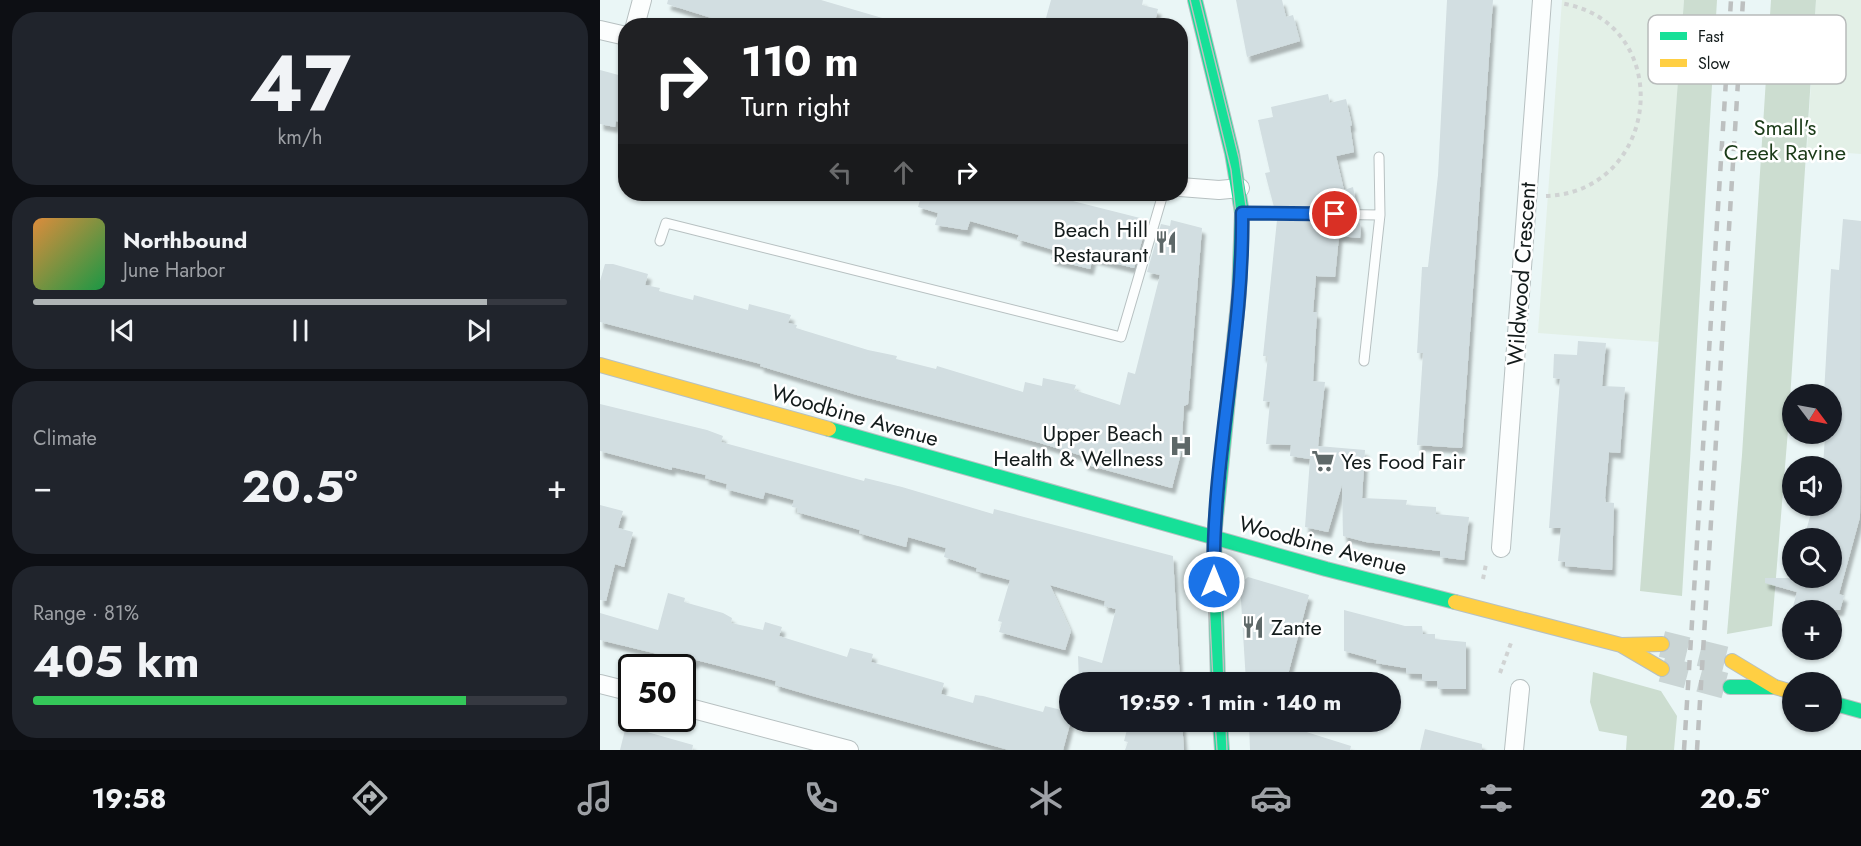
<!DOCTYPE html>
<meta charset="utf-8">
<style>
:root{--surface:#171b24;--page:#20242c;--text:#f1f3f6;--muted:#9ea1a6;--line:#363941;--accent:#afb4b6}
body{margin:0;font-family:Jost,sans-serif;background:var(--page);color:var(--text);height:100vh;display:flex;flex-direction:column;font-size:22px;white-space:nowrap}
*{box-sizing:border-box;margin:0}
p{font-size:20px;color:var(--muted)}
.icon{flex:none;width:33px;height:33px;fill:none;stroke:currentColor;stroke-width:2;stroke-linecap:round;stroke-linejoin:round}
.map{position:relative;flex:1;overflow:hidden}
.details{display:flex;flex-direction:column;gap:12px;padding:12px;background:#0d0f14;width:600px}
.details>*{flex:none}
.hud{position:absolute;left:18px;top:18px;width:570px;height:183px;border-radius:24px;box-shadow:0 2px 4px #0004;background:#202124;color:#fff;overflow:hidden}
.needle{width:39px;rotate:122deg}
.controls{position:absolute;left:1182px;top:384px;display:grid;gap:12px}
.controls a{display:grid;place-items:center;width:60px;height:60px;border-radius:50%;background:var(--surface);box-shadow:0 2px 4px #0004;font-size:30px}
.speed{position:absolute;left:18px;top:654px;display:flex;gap:12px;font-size:30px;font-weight:700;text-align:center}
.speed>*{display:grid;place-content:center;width:78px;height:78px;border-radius:50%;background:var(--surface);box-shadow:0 2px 4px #0004;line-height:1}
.speed .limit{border:3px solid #111;border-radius:9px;background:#fff;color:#111}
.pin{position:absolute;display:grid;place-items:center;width:51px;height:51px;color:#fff;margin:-26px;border:3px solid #fff;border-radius:50%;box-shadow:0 2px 6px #0007}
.me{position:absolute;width:66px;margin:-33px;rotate:0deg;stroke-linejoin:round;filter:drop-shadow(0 0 4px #0008)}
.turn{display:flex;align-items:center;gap:21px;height:126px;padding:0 24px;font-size:27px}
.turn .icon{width:78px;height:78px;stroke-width:2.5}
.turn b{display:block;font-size:42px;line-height:51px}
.lanes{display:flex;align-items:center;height:57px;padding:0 24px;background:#0003;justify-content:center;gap:30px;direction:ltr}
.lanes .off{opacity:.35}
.big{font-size:45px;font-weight:700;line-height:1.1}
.details .widget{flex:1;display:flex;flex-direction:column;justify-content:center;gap:9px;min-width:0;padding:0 21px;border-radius:24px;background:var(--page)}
.details .dial{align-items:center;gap:0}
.dial b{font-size:78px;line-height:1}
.song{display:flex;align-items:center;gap:18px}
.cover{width:72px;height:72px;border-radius:9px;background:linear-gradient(135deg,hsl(30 70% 55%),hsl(140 70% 35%))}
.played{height:6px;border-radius:3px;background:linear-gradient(90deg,var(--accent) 85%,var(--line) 85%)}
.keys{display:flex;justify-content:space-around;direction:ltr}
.heat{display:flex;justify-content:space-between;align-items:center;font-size:33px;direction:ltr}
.charge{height:9px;border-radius:4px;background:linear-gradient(90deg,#34c759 81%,var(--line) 0)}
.trip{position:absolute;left:459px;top:672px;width:342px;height:60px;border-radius:30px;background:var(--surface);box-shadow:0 2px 4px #0004;font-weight:700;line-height:60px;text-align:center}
.menu{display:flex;height:96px;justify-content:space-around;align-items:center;background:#090b0e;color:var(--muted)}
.menu .icon{width:42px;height:42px}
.menu .current{color:var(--accent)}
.menu b{font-size:27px;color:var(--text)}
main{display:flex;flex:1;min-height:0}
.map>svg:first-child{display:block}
.green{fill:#e3f0e7}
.forest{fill:#ccddd0}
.building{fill:#d2dee1;filter:url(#shadow)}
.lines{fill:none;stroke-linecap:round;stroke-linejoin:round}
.secondary-tunnel{stroke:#cad5d5;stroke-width:26;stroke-dasharray:26 13;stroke-linecap:butt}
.lane-casing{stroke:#b7c0c1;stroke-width:11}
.street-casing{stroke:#b7c0c1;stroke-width:20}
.fast-casing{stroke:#b7c0c1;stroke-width:16}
.slow-casing{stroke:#b7c0c1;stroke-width:16}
.path{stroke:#d0d3d3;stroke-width:4;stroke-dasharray:4.5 4.5;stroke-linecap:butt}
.lane{stroke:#fcfefe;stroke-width:9}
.street{stroke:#fcfefe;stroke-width:18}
.fast{stroke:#16e098;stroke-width:14}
.slow{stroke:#ffcf43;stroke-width:14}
.tram{stroke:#bdc0c0;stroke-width:1.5}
.rail{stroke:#bdc0c0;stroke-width:4.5;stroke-dasharray:10 10;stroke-linecap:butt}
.route-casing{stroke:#114b97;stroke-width:15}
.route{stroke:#1a73e8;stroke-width:10}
.labels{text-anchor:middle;stroke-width:5;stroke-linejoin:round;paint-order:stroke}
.park-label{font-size:22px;fill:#1b3b18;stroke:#fff}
.poi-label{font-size:22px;fill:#131b1b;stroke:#fff;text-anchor:end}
.street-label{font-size:22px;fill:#131b1b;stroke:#fff}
.key{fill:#fff;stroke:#b8bbbb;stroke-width:1.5}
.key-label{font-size:16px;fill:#131b1b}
</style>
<main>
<section class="details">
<div class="widget dial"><b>47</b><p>km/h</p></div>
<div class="widget">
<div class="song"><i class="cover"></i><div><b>Northbound</b><p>June Harbor</p></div></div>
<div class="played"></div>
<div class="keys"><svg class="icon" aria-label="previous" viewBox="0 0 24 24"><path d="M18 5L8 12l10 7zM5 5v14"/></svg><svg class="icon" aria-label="pause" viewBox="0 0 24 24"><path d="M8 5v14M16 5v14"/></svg><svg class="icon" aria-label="next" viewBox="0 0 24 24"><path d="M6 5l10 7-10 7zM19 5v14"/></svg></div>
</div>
<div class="widget"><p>Climate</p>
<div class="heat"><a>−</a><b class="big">20.5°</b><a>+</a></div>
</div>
<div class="widget"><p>Range · 81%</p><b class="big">405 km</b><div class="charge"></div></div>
</section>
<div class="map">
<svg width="1261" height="750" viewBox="0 0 1261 750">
<defs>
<filter id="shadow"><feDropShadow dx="3.5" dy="6" stdDeviation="1.5" flood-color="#0004"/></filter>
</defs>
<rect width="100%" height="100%" fill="#eaf6f6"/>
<!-- green -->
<path class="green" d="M962 0H1084L1059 342 938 333Z
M1216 0H1261V154L1207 150Z"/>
<!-- forest -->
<path class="forest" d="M1084 0H1117L1082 596 1040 591Z
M1171 0H1216L1188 430 1172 626 1127 634 1142 455Z
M993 672 1061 691 1077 716 1074 750H1026L1027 736 999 731 990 702Z"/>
<!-- building -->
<path class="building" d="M68 0H221L289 20 288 26H116L118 20 67 4Z
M451 0H543L542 5 558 9 554 26H474L446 18Z
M636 0H682L686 17 693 15 700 41 647 57Z
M847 0H893L862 448 817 445 823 353H817L822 267H828L838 175Z
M0 70 26 77V123L16 121 15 127 0 124Z
M728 94 730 103 746 99 752 125 750 126 754 152 736 156 744 190 753 187 757 208 674 207 665 173 670 172 658 120 673 117 671 107Z
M322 194H445L548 220 534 268 493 258 490 269 451 259 454 250 417 239 419 235 370 221 367 230 335 225 338 213 318 207Z
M1243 219 1261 221 1260 517 1239 594 1244 596 1240 610H1192L1197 592 1165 583V578H1232V538H1204L1213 506H1232V466H1223L1225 436 1232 437V394H1224L1231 269 1239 270Z
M571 220 602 228 588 404 584 406 581 453 572 488 484 464 486 457 440 443 257 395 160 366 161 364 0 322V281L5 264H13L48 274 45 285 60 288 59 291 93 300 94 295 148 310 149 304 191 315 188 323 197 325 196 328 268 350 297 356 296 359 336 369 337 366 423 392 425 382 442 386 443 378 476 385 474 390 520 405 528 372 535 374 560 275 547 272 561 224 570 226Z
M677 220 759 221 761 228 760 238 739 236 735 277 716 276 713 312H717L713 381 725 382 718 446 765 450 762 498 807 500 806 505 836 507V514L869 517 864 560 840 557V551L766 542 743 536 742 485 728 532 705 527 710 459 690 456 691 445 666 444 670 402 663 401 668 356H663Z
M978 341 1006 343 1002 386 1025 387 1020 453 1009 452 1005 498 1006 502 1014 503 1012 570 965 566V562L958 561 961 528H949L960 379 953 378 954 354 977 355Z
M0 404 107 430 123 436 121 442 264 481 265 478 302 487 393 514 394 509 573 556 580 682H479L478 656 502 663 516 609 504 606 505 601 450 585 471 631 465 650 399 632 402 622 398 621 410 580 376 571 377 568 344 557 346 548 308 537 306 547 259 533 260 530 197 512 198 508 192 507 194 500 165 492 163 499 126 489 127 484 105 478 106 475 72 467V470L0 451Z
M0 505 23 511 18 528 33 532 24 567 15 564 6 601 0 600Z
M648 577 709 595 686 682H646L640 584Z
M68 593 85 598 84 602 123 613 132 618 131 623 163 630 165 622 182 627 179 636 247 657 250 648 273 654 271 662 344 683 341 694 373 703 375 695 383 696 443 712 445 706 470 712V724L463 750H409L216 697 175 685 176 681 116 665 96 660 95 663 0 640V613L58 630Z
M744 610 805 626H822L823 634H835V639L866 642V689H838L837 681H822V674L806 673V668L776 663 777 660 744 651Z
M529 722H582L584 750H525L528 742 524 741Z
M649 722H702L700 730 751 746 750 750H650Z
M26 726 93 745 92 750H20Z
M825 729 882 744V750H820Z"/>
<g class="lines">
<!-- secondary-tunnel -->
<path class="secondary-tunnel" d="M1062 644 1132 661
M1062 669 1130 687"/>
<!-- lane casing -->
<g class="lane-casing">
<path id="lane" d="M644 213 780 215
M60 241 66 223 521 337 563 194
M764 361 780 215 779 157"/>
</g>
<!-- street casing -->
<g class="street-casing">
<path id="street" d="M35 26 42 0
M0 30 26 36
M580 187 619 190 640 188
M901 548 942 0
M0 684 32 692
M82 706 249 750
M914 750 920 689"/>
</g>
<!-- fast casing -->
<g class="fast-casing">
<path id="fast" d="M595 0 632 153 642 213 639 293 614 537 618 682
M229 429 726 569 855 602
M1130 687H1175
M1232 703 1261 711
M620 722 622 750"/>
</g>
<!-- slow casing -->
<g class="slow-casing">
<path id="slow" d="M0 365 229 429
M855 602 1021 645 1062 669
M1021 645 1062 644
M1132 661 1175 687 1192 692"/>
</g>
<!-- path -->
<path class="path" d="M946 196C1062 192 1077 21 960 3
M883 579 886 564
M900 673 911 643"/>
<!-- lane -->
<use href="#lane" class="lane"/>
<!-- street -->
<use href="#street" class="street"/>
<!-- fast -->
<use href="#fast" class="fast"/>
<!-- slow -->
<use href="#slow" class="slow"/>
<!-- tram -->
<path class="tram" d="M590 0 631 170 638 233 607 563 613 682
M600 0 639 158 648 219 646 274 619 539 624 682
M615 722 617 750
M626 722 627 750"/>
<!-- rail -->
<path class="rail" d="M1084 750 1131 0
M1097 750 1143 0"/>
</g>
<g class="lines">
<!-- route casing -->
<g class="route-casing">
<path id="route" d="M614 582C611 459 644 337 642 213L735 214"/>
</g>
<!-- route -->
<use href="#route" class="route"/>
</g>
<!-- icons -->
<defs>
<g id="restaurant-bare" transform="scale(1.8)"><path d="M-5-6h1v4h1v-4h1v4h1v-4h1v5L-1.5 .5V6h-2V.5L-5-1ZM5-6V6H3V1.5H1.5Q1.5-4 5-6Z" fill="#5e6868" stroke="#fff" stroke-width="2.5" paint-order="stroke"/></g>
<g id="hospital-bare" transform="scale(1.8)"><path d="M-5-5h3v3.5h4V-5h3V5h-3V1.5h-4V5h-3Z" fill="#5e6868" stroke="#fff" stroke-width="2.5" paint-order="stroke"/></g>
<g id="supermarket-bare" transform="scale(1.8)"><path d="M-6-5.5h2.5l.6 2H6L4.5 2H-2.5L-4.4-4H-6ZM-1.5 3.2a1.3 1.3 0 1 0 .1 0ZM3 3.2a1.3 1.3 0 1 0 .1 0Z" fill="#5e6868" stroke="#fff" stroke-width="2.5" paint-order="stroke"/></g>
</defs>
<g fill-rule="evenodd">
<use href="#restaurant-bare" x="566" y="242"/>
<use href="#hospital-bare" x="581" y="446"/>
<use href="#supermarket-bare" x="723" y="461"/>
<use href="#restaurant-bare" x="653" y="627"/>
</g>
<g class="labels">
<!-- park labels -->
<g class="park-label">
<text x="1185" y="135">Small's<tspan x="1185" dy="25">Creek Ravine</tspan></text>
</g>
<!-- poi labels -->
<g class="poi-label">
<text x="548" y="237">Beach Hill<tspan x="548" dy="25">Restaurant</tspan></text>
<text x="563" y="441">Upper Beach<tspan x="563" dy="25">Health &amp; Wellness</tspan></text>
<text x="741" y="469" text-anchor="start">Yes Food Fair</text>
<text x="671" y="635" text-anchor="start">Zante</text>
</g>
<!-- street labels -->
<g class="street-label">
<text transform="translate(921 274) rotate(-86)" y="8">Wildwood Crescent</text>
<text transform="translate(255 415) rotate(16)" y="8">Woodbine Avenue</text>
<text transform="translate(723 545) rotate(15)" y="8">Woodbine Avenue</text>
</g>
</g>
<!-- legend -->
<rect x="1048" y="15" width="198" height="69" rx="9" class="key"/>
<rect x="1060" y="32" width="27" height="8" fill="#16e098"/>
<rect x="1060" y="59" width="27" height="8" fill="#ffcf43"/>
<g class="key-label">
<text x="1098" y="42">Fast</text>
<text x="1098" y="69">Slow</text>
</g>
</svg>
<div class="controls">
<a><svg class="needle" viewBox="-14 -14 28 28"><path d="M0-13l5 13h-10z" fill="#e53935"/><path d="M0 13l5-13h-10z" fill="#9ea1a6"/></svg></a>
<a><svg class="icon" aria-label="sound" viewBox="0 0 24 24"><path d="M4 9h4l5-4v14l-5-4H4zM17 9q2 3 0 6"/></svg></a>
<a><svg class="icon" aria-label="search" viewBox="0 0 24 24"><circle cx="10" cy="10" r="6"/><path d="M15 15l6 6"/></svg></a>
<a>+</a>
<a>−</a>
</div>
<div class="speed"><div class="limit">50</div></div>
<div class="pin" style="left:735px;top:214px;background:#d93025"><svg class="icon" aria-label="arrive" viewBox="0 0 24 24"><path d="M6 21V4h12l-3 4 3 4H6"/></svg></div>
<svg class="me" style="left:614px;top:582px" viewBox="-20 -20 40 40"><circle r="17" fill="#1a73e8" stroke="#fff" stroke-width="3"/><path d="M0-11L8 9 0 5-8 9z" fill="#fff"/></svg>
<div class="trip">19:59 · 1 min · 140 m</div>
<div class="hud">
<div class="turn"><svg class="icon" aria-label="right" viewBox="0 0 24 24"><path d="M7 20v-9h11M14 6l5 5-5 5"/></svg><div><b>110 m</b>Turn right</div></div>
<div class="lanes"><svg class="icon off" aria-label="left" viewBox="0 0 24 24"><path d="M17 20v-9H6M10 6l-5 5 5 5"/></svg><svg class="icon off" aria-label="ahead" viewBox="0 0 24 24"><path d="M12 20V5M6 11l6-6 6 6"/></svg><svg class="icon" aria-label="right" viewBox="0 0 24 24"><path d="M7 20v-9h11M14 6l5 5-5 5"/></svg></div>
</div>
</div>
</main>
<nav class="menu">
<b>19:58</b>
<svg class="icon current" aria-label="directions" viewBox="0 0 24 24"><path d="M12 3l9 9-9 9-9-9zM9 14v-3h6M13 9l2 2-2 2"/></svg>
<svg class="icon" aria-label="music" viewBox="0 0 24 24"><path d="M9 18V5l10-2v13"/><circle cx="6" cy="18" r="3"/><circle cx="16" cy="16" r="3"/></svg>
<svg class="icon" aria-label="phone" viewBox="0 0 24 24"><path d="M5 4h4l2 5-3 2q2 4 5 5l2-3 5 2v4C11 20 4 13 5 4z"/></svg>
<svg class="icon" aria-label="climate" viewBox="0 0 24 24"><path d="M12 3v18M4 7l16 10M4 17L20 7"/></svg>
<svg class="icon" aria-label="car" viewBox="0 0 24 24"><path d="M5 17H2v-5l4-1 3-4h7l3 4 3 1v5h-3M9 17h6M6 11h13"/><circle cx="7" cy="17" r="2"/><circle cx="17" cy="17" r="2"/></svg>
<svg class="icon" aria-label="filters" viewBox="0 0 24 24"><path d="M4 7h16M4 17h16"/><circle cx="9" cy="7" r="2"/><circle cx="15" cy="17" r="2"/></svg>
<b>20.5°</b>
</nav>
